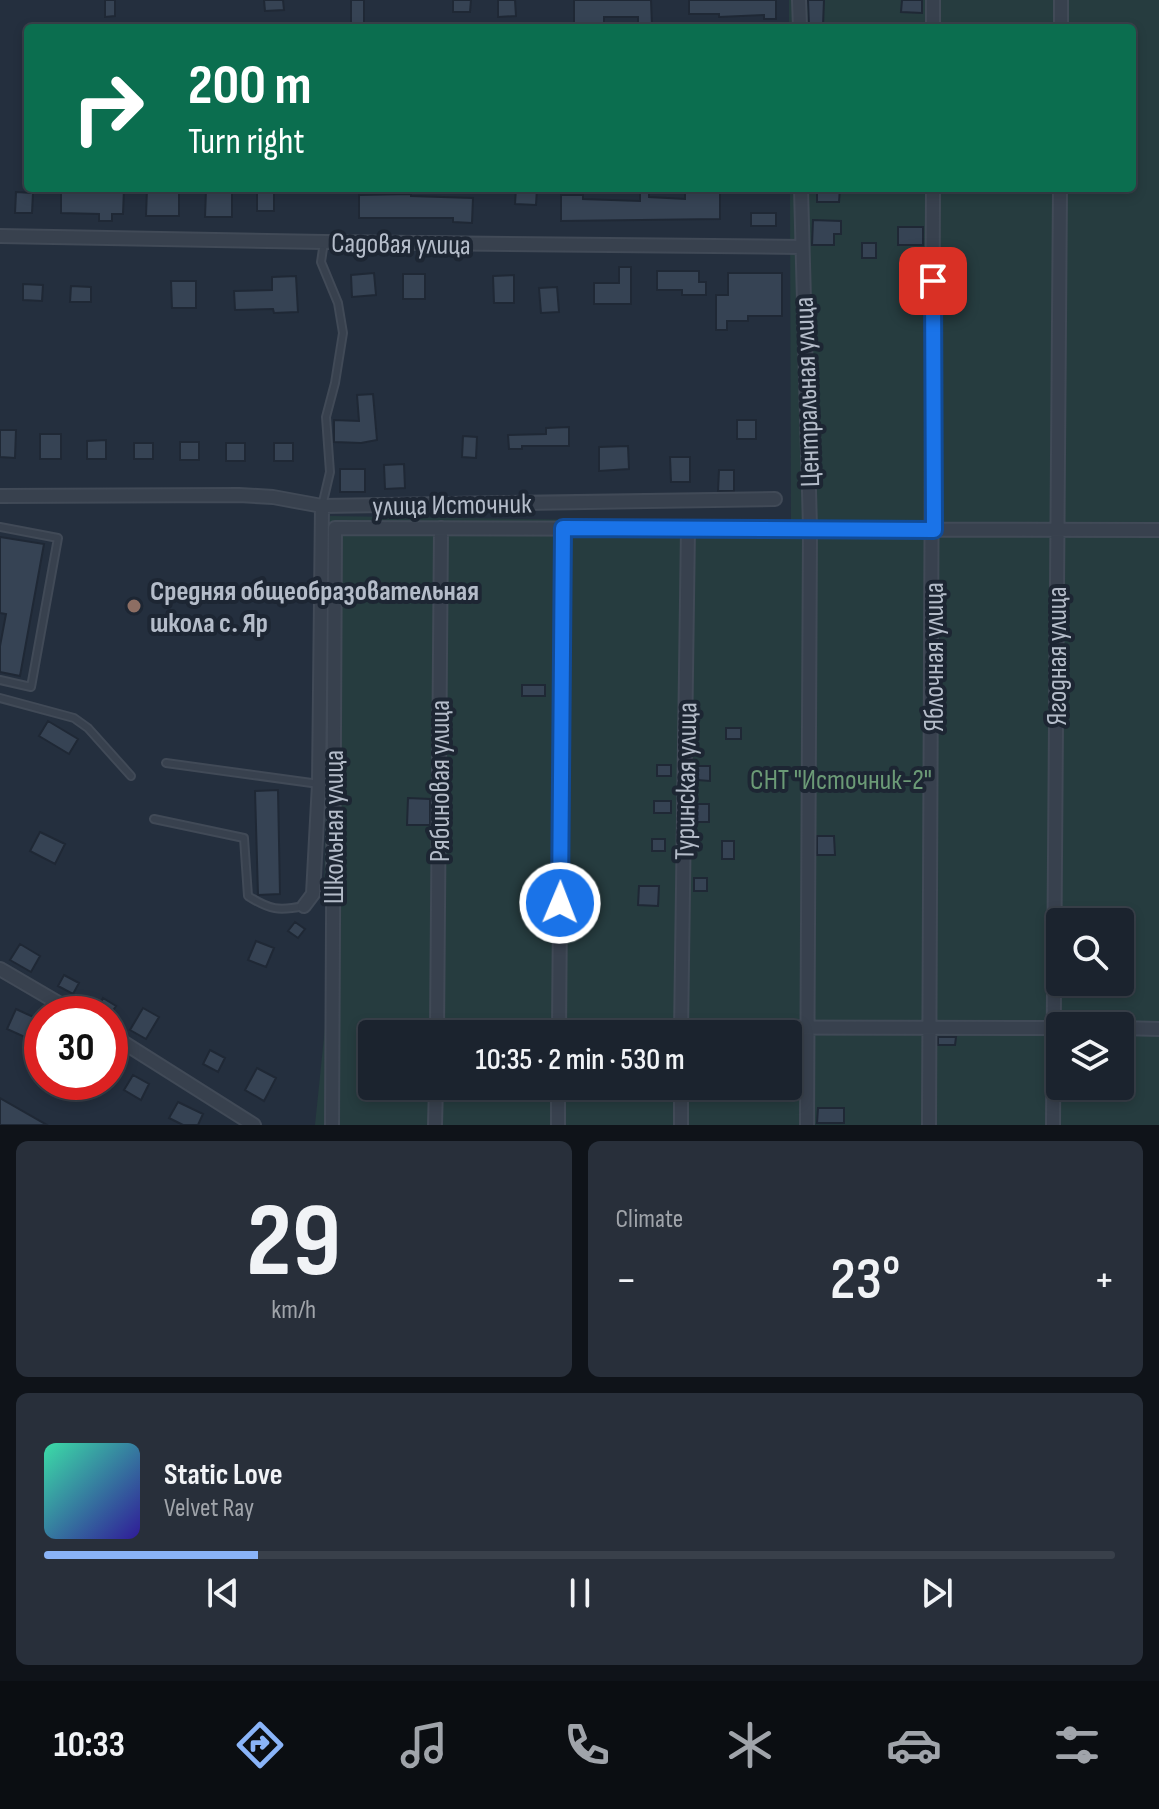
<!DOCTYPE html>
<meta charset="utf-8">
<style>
:root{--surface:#1b232e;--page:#282f3a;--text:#f1f3f6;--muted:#a0a4aa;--line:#39404a;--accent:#8ab4f8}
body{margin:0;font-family:"Sofia Sans Condensed",sans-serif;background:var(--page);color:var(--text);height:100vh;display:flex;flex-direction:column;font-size:30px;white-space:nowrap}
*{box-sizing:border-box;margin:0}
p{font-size:26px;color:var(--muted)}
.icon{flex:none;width:44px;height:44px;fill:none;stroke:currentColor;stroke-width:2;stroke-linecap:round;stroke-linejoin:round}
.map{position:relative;height:1125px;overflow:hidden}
.sheet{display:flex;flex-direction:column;gap:16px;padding:16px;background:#0f1319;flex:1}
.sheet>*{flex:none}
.guide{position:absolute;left:24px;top:24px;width:1112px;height:168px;border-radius:8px;box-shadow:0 4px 12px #0003,0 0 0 2px var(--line);background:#0b6e4f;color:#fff;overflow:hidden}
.tools{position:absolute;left:1046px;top:908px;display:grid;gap:16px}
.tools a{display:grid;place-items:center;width:88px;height:88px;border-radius:8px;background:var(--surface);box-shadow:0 4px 12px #0003,0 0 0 2px var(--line);font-size:40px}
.speed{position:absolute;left:24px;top:996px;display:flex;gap:16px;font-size:40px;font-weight:700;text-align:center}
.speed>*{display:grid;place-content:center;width:104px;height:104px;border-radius:50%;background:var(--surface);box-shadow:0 4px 12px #0003,0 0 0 2px var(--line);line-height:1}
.speed .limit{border:12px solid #d22;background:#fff;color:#111}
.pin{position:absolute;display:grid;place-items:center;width:68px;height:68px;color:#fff;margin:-34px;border-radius:16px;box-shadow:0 4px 12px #0006}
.me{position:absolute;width:88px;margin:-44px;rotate:1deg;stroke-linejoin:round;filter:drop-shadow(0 0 6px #0008)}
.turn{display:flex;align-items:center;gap:28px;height:168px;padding:0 32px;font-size:36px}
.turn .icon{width:104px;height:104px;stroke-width:2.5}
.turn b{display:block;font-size:56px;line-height:68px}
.big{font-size:60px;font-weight:600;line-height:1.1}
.sheet .widget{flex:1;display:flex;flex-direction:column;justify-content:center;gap:12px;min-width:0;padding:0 28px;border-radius:12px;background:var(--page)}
.sheet .dial{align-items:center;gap:0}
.dial b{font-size:104px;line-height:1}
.song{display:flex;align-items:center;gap:24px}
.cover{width:96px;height:96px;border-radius:12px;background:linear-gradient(135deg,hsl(160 70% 55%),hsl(250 70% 35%))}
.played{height:8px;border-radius:4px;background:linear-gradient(90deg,var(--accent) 20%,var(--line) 20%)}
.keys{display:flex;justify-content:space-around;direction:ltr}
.heat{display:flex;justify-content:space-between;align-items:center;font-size:44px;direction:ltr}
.sheet .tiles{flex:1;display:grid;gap:16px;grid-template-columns:1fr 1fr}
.widget:last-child{grid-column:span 2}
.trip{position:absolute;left:358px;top:1020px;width:444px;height:80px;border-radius:8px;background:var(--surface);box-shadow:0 4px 12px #0003,0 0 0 2px var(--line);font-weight:600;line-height:80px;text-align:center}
.dock{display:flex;height:128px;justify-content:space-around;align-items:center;background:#0b0e12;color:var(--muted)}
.dock .icon{width:56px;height:56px}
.dock .selected{color:var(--accent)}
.dock b{font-size:36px;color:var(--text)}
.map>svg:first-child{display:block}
.green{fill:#263c3f;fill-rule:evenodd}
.building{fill:#364354;stroke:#1f2835;stroke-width:2}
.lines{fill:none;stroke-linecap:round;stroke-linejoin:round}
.lane-casing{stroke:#414a57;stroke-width:10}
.street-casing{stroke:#414a57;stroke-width:16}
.lane{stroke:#38414e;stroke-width:6}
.street{stroke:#38414e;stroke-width:12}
.route-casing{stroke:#114b97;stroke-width:20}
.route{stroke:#1a73e8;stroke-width:14}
.education-dot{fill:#8d6e63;stroke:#1d2633;stroke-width:3}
.labels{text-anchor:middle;stroke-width:8;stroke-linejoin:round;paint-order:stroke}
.street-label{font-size:28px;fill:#b4bcc9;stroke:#1d2633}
.poi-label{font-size:28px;font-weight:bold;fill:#b4bcc9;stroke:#1d2633;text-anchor:start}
.park-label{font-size:28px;fill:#6b9a76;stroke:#1d2633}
</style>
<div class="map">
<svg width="1159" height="1125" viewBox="0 0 1159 1125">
<rect width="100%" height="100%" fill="#242f3e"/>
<!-- green -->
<path class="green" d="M789 0H1159V1125H315L336 920 324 900 330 516 791 523 790 188H1132V28H789ZM1060 922H1120V982H1060ZM1060 1026H1120V1086H1060ZM372 1034H788V1086H372Z"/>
<!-- building -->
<path class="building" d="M105 0H115V16L105 17Z
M264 0H283L284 10 265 11Z
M351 0H364V28H351Z
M453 0H471L470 12H453Z
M498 0H515L516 16 498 17Z
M574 0H651L652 26H638V17H604V28H574Z
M689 0H776V19H764V15L719 17V14H689Z
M808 0H824L823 26H809Z
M902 0H922V13L901 12Z
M147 188H179V216H146Z
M516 188H537L536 205 515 204Z
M817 188H840L839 202H817Z
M124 189 123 214H112V221H99V214L61 213V190Z
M206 190H232V217H205Z
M257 190 274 191V211H257Z
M16 192 33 193 32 213H15Z
M640 192H649V197L685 199V193H720V219L561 221V195H583V199L640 201Z
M411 194V196L473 198 472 223 453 222V218H359V195Z
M751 213H776V226H751Z
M813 220 841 221V234H834V245H812Z
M898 227H923V245H898Z
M862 243H876V258H862Z
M619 267H631V304H594V283H619Z
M657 271H699V282H706V295H682V290H657Z
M374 273 376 295 352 297 351 275Z
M728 273H782V316H748V321H727V330H716V295H728Z
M403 274H425V299H403Z
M514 275V303H494L493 276Z
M296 276 298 312 274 313 273 309 235 310 234 291 272 290V277Z
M171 281H196V308H172Z
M23 284 43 285 42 301 23 300Z
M71 286 91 287V302H70Z
M557 287 559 312 541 313 539 288Z
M373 394 377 440 361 443 334 442V420L359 421 357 395Z
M737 420H756V439H737Z
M569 427V446H522V449H509L508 435 546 434V428Z
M0 430H16L15 458 0 457Z
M40 434H61V459H40Z
M463 436 477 437 476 458 462 457Z
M106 440V459H87V441Z
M180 442H199V460H180Z
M134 443H153V459H134Z
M226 443H245V461H226Z
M274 443H293V461H274Z
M628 446 629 469 599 471V447Z
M670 457H690V482H671Z
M404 464 405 488 385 489 384 465Z
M340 469H365V492H340Z
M719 470H734V491H718Z
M0 537 44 544 20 676 0 672V646L6 614 0 613Z
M522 685H545V696H522Z
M48 721 78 739 69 754 39 736Z
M726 728H741V739H726Z
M657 765H671V776H657Z
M697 766H710V781L697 780Z
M278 790 280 894 258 895 255 791Z
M408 798 430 799V825H407Z
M654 801H671V813H654Z
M696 804H709V822H696Z
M40 832 65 844 55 864 30 851Z
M817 836H834L835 855H817Z
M652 839H665V851H652Z
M722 841H734V859H722Z
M694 878H707V891H694Z
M639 886H659L658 906 638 905Z
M295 922 305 929 298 938 288 931Z
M256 941 274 948 266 967 248 960Z
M20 944 40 956 31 972 10 960Z
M64 975 79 983 73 994 58 986Z
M103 998 116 1006 110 1015 98 1008Z
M143 1008 159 1017 146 1039 130 1030Z
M16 1009 42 1021V1034L38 1043 7 1029Z
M938 1037H956L955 1045H938Z
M210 1050 225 1058 218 1072 203 1064Z
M257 1068 276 1078 264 1101 245 1090Z
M133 1075 149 1084 141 1100 124 1090Z
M0 1098 47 1125H0Z
M178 1102 203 1114 198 1125H183L169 1118Z
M818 1108H844V1123H817Z"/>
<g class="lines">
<!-- lane casing -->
<g class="lane-casing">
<path id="lane" d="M322 506 330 472 326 417 335 383 343 333 338 303 321 262 324 242
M0 527 58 538 31 687 0 680
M0 698 74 718 88 728 131 776
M166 763 319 784
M154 819 244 838 248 896C270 910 279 911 304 906"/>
</g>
<!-- street casing -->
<g class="street-casing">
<path id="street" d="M799 0 800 28
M933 0V28
M1061 28V0
M801 188 810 528 807 1125
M0 236 324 242 801 247
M0 496 239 495 273 497 322 506 775 499
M304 906 313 894 319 784 322 506
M0 969 77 1014
M437 1027 1060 1028
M1120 1028 1159 1029
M681 1033 688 528
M110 1034 254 1125
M437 1034 441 528
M559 1034 563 528
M332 1125 335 528 1159 530
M435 1125 436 1086
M558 1125V1086
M681 1125V1086
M929 1125 933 188
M1053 1125 1060 188"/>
</g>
<!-- lane -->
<use href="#lane" class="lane"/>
<!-- street -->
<use href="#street" class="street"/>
</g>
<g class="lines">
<!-- route casing -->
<g class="route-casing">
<path id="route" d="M560 903 563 528 934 530 933 281"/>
</g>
<!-- route -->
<use href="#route" class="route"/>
</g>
<!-- markers -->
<circle class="education-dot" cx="134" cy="606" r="8"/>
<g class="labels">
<!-- street labels -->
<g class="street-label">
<text transform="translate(401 243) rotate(1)" y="10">Садовая улица</text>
<text transform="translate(806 392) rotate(-92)" y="10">Центральная улица</text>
<text transform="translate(452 504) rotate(-1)" y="10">улица Источник</text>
<text transform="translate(1056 656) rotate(-90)" y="10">Ягодная улица</text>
<text transform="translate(933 657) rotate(-90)" y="10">Яблочная улица</text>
<text transform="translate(439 781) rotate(-90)" y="10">Рябиновая улица</text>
<text transform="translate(685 781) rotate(-89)" y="10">Туринская улица</text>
<text transform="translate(333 827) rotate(-90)" y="10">Школьная улица</text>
</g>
<!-- poi labels -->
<g class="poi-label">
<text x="150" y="600">Средняя общеобразовательная<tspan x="150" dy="32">школа с. Яр</tspan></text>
</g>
<!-- park labels -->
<g class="park-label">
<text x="841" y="789">СНТ "Источник-2"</text>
</g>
</g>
</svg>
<div class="tools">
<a><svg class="icon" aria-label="search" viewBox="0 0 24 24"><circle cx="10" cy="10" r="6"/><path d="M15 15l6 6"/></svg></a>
<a><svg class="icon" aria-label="layers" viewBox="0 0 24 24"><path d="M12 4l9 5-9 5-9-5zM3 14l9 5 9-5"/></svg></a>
</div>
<div class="speed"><div class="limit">30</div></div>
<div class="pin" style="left:933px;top:281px;background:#d93025"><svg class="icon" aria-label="arrive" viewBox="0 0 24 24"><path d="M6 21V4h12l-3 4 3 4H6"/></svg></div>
<svg class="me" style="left:560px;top:903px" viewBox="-20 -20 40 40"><circle r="17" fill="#1a73e8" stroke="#fff" stroke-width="3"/><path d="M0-11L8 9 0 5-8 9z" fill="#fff"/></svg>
<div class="trip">10:35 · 2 min · 530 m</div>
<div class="guide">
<div class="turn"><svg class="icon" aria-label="right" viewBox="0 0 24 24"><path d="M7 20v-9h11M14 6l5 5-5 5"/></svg><div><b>200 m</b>Turn right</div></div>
</div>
</div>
<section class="sheet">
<div class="tiles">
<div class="widget dial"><b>29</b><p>km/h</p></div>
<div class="widget"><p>Climate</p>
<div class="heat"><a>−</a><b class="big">23°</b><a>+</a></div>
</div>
<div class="widget">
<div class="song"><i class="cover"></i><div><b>Static Love</b><p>Velvet Ray</p></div></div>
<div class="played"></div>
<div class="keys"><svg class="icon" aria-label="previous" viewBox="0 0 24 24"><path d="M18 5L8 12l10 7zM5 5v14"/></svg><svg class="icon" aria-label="pause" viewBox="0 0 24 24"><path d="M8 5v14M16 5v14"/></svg><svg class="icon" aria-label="next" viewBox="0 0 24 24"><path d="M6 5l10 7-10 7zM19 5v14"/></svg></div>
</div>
</div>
</section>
<nav class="dock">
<b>10:33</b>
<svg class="icon selected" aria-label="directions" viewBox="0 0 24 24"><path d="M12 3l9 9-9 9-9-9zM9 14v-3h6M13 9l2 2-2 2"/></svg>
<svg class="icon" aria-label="music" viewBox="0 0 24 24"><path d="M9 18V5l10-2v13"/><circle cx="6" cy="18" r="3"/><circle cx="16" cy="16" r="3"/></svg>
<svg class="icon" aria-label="phone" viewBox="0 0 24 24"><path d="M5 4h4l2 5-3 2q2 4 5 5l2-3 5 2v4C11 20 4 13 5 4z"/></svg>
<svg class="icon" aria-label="climate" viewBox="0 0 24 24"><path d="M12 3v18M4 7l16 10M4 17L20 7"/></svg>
<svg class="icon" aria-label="car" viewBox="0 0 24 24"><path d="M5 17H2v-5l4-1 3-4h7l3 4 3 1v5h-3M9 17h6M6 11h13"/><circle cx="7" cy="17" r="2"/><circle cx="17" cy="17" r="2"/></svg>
<svg class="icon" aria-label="filters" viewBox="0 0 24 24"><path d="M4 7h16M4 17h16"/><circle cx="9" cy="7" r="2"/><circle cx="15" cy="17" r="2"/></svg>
</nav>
